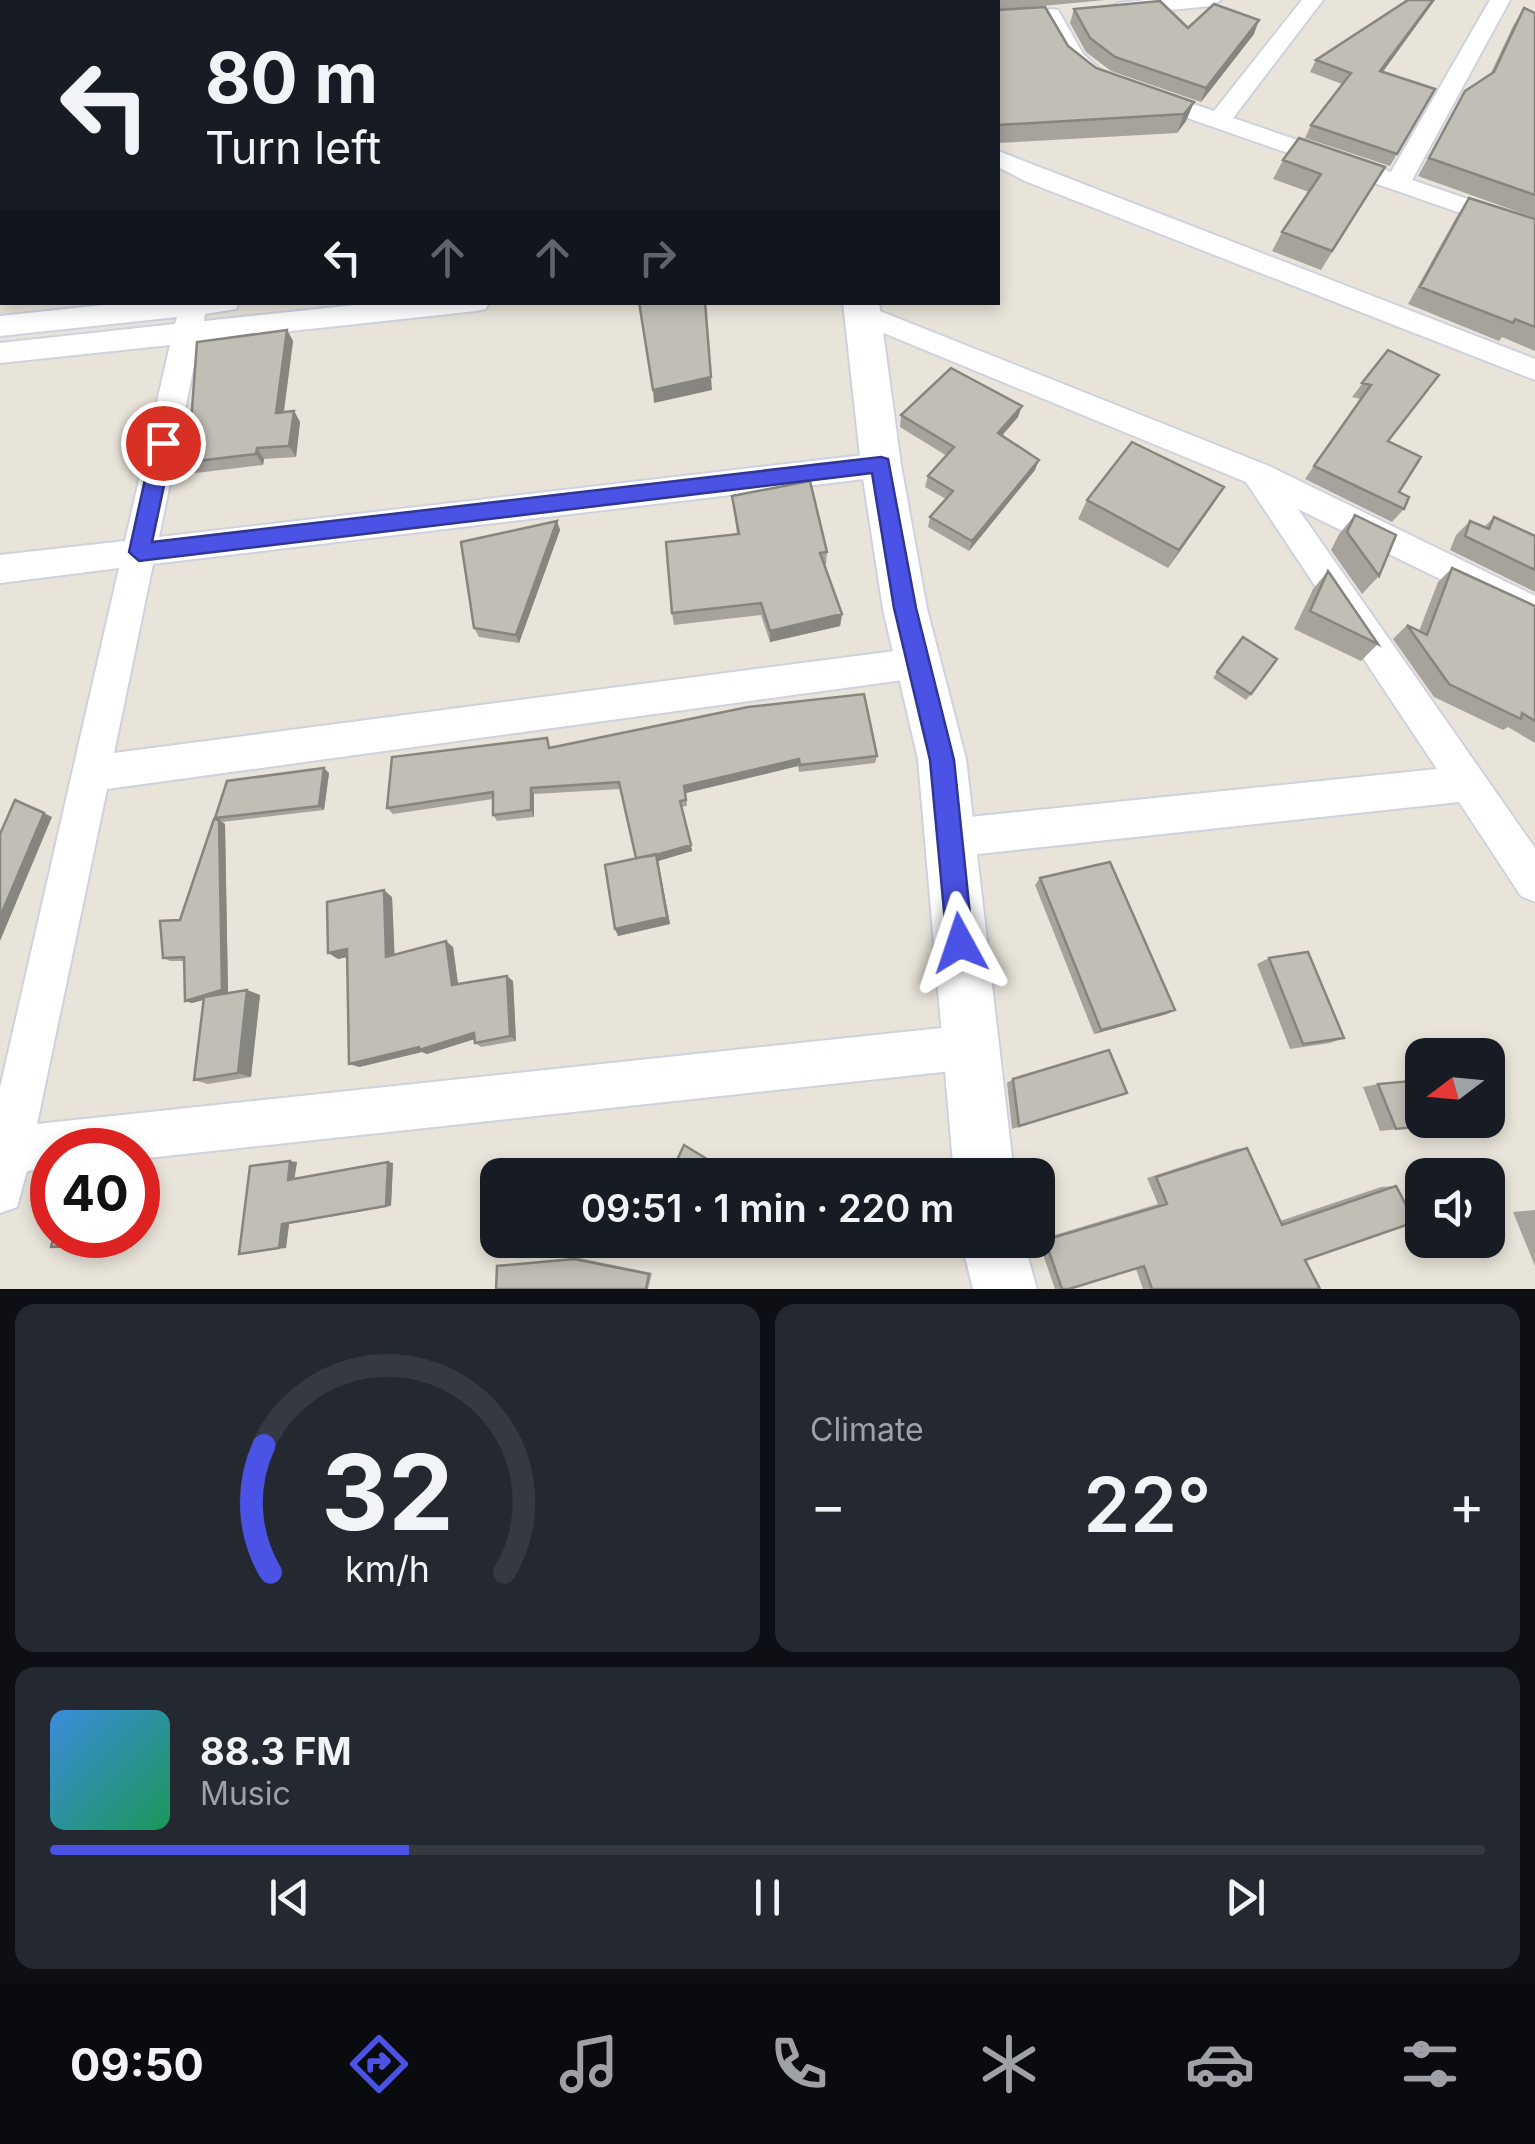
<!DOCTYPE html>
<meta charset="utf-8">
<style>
:root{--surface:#171b24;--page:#242831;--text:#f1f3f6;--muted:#9ea1a6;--line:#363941;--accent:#4a53e5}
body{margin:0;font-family:Inter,sans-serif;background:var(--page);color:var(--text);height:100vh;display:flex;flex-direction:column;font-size:38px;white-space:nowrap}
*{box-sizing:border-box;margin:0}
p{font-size:32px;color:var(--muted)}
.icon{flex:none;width:55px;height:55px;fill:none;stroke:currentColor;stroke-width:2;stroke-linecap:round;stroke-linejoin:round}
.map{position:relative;height:1289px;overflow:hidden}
.panel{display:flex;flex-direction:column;gap:15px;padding:15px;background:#0d0f14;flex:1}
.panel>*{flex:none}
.top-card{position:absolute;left:0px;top:0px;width:1000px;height:305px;box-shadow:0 5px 15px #0003;background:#171b24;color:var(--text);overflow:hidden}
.needle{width:65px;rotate:254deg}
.tools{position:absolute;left:1405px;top:1038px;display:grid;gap:20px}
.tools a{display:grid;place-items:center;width:100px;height:100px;border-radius:20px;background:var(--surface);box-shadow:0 5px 15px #0003;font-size:50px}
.speed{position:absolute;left:30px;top:1128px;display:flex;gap:20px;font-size:50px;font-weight:700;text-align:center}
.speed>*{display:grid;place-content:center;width:130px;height:130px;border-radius:50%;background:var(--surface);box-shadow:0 5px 15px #0003;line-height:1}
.speed .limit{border:15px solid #d22;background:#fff;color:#111}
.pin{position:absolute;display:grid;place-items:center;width:85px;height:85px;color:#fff;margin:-42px;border:5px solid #fff;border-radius:50%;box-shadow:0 2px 10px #0007}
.me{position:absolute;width:110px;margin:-55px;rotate:355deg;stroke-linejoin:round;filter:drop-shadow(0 0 8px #0008)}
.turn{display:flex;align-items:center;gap:35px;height:210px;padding:0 40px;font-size:45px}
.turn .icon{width:130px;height:130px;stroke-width:2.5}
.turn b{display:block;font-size:70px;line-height:85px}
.lanes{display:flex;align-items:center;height:95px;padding:0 40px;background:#0003;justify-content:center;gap:50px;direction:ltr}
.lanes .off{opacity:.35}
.big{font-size:75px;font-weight:600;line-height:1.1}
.panel .tile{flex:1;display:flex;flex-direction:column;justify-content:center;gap:15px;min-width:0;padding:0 35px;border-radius:20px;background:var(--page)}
.panel .dial{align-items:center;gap:0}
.dial svg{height:260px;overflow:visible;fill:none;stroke:var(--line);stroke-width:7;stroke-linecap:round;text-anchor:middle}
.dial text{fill:var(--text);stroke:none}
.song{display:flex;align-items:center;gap:30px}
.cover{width:120px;height:120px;border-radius:15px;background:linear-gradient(135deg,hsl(210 70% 55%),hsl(150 70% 35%))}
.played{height:10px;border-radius:5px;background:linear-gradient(90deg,var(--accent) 25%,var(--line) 25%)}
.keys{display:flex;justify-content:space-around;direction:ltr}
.heat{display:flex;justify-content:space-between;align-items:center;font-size:55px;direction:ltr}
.panel .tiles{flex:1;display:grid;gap:15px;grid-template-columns:1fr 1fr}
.tile:last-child{grid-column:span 2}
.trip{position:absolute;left:480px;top:1158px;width:575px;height:100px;border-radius:20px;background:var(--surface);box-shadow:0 5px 15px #0003;font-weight:600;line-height:100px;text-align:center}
.menu{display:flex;height:160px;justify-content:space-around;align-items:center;background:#090b0e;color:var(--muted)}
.menu .icon{width:70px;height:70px}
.menu .current{color:var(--accent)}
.menu b{font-size:45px;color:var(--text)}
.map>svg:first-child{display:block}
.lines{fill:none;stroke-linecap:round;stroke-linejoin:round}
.minor-casing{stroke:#d0d1df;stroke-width:4}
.tertiary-casing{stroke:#d0d1df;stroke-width:4}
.minor{fill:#fff;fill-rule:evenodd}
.tertiary{fill:#fff;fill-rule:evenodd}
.wall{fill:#a6a39d}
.shaded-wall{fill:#87857f}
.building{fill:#c1beb6;stroke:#87857f;stroke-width:2.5}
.route{fill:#4a53e5;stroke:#303695;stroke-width:2.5}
</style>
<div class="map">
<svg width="1535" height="1289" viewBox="0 0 1535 1289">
<rect width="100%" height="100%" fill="#e8e4da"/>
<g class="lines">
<!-- minor casing -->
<g class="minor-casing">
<path id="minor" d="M506 0H526V2H506Z
M899 0H919L920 2H900Z
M1146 0H1221L1211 6 1118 15 1107 9 1118 3Z
M1302 0H1323L1233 118 1391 172 1490 0H1510L1412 180 1535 222V239L1136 100 1132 95 1144 88 1214 111Z
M1050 9 1058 10 1083 54 1107 76 1104 81C1071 89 1052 38 1039 15Z
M998 151 1535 359V380L1025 181 998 167Z
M132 302H239L236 309 205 314 204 321 383 302H489L486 309 476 311 199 341 159 537 881 453 892 457 897 465 892 473 881 477 153 564 114 753 918 648 931 652 936 663 931 674 918 678 107 789 37 1124 970 1025 985 1032 992 1047 985 1062 970 1069 138 1159V1150H52V1168L27 1171 17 1207 0 1213V1088L119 568 0 583V555L125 541 170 345 0 363V343L175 324 177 317 0 336V316Z
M862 304 1269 466 1535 596V626L1298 509 1535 848V902L1521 896 1459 802 950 857 936 851 930 838 936 825 950 819 1437 769 1246 482 852 320 848 313 852 306Z"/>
</g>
<!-- tertiary casing -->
<g class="tertiary-casing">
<path id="tertiary" d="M761 0H788L789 2H762Z
M843 302H879L901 465 927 609 966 759 1014 1175H954L918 759 883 609 861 465Z
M961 1240H1023L1037 1289H973Z"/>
</g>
<!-- minor -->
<use href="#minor" class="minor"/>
<!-- tertiary -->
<use href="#tertiary" class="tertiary"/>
</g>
<!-- wall -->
<path class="wall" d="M992 0H1105L1001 10 1068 46 1096 68 1194 102 1186 121 1177 133 998 143V10H1000L998 2H994Z
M1524 8 1535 13V218L1418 176 1465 91 1490 75 1513 26Z
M1074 9 1188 28 1254 34 1201 102 1111 71 1086 52 1070 23Z
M1316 60 1382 72 1435 89 1390 166 1305 138 1311 125 1342 84 1310 72Z
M1283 160 1385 167 1321 270 1272 251 1282 232 1309 192 1273 179Z
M1469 198 1535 219V351L1502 337 1499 341 1408 304 1457 216Z
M287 330 293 341 284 412 294 411 300 422 296 457 264 459 263 465 188 474 180 463Z
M1388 350V441L1404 509 1392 522 1305 479 1360 399 1352 397Z
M901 415 1018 417 1002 436 1035 470 969 551 928 527 930 517 946 499 925 487 928 476 947 456 900 427Z
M1224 487 1168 568 1078 519 1087 500Z
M732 496 827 552 826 565H824L842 614 840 626 770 642 761 615 674 625 672 613 737 534Z
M1355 515 1379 576 1362 594 1331 550 1339 534Z
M1494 517 1535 536V592L1450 550 1456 535 1470 521 1484 527Z
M557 521 560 530 519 643 479 637 474 628Z
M1452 568 1535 606V743L1508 727 1503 730 1434 697 1393 639 1407 625 1419 631 1438 582Z
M1328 571 1378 644 1361 661 1294 629 1313 589Z
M1243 637 1251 694 1246 700 1213 678Z
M551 748 877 756 875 763 799 772 798 766 686 793 687 806 681 807 692 851 658 861 670 924 618 936 636 858 621 789 534 794V817L497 821 493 815V799L393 814 387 808Z
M329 773 324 810 222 822 225 824 228 993 247 990 260 995 251 1077 208 1084 194 1080 204 1000 192 1003 185 1001 184 961H170L163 958 180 920 217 819 215 818Z
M1040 878 1175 1010 1167 1014 1094 1034 1035 885Z
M392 897 394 955 453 947 458 984 513 981 516 1041 481 1047 475 1043V1039L427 1054 422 1052 359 1067 347 957 338 959Z
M1269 958 1344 1038 1330 1043 1290 1049 1257 964Z
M1013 1079 1127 1093 1012 1129 1007 1083Z
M1378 1084 1484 1120 1380 1131 1363 1087Z
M1247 1148 1280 1221 1381 1187 1396 1186 1305 1260 1320 1289H1143L1136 1269 1069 1289H1055L1038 1240 1158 1204 1147 1178 1236 1149Z
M297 1162 294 1179 388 1162 393 1163 391 1206 289 1224 286 1248 246 1254Z
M1535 1210V1266L1513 1212Z
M579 1258 652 1273 648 1289H496L503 1265Z"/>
<!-- shaded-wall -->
<path class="shaded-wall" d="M1433 0H1435L1374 84 1380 71Z
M1259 20 1254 34 1201 102 1206 88Z
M1194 102 1186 121 1177 133 1184 114Z
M287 330 293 341 282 424 276 413Z
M711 377 712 390 654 403 653 390Z
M1022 406 1018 417 994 444 998 433Z
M294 411 300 422 296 457 289 446Z
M257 448 264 459 263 465 256 454Z
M1039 460 1035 470 969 551 972 541Z
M1224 487 1212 506 1168 568 1179 550Z
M557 521 560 530 519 643 516 635Z
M842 614 840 626 770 642V631Z
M799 759 798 766 686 793 684 786Z
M324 768 329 773 324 810 319 806Z
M531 788 534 794V817L531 810Z
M44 813 52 817 0 941V917Z
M219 820 225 824 228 993 192 1003 185 1001Z
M691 845 692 851 658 861 670 924 618 936 615 929 637 860Z
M384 890 392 897 395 963 386 957Z
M446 941 453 947 459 991 452 985Z
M347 949 356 955 338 959 328 953Z
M507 976 513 981 516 1041 510 1036Z
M247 990 260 995 251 1077 238 1073Z
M1175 1010 1167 1014 1094 1034 1101 1030Z
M474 1033 481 1037 427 1054 422 1052 359 1067 349 1064Z
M290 1161 297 1162 294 1181 288 1180Z
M388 1162 393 1163 391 1206H386Z
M282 1224H289L286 1248H279Z
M109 1235H118L115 1245H106Z"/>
<!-- building -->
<path class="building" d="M570 0H621V2H571Z
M803 0H901L902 2H804Z
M1408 0H1433L1380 71 1435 89 1397 154 1311 125 1351 73 1316 60Z
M1160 1 1188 28 1214 4 1259 20 1206 88 1115 57 1090 38 1074 9Z
M1045 7 1068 46 1096 68 1194 102 1184 114 998 125V10Z
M1524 8 1535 13V195L1429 158 1465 91 1494 72Z
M1299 138 1385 167 1332 251 1282 232 1321 174 1283 160Z
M1469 198 1535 219V327L1515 319 1513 323 1420 287Z
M639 302H705L711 377 653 390Z
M287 330 276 413 294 411 289 446 257 448 256 454 180 463 190 436 197 342Z
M1388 350 1439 375 1388 441 1421 457 1399 492 1409 497 1404 509 1314 466 1371 385 1362 383Z
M951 368 1022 406 998 433 1039 460 972 541 930 517 953 491 928 476 954 447 901 415Z
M1132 442 1224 487 1179 550 1087 500Z
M810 481 827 552 820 553 842 614 770 631 761 603 672 613 666 542 739 534 732 496Z
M1355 515 1396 535 1379 576 1347 532Z
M1494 517 1535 536V570L1465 536 1470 521 1489 529Z
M557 521 516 635 474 628 461 542Z
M1452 568 1535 606V721L1522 713 1521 719 1449 684 1407 625 1427 635Z
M1328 571 1378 644 1310 611Z
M1243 637 1277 659 1251 694 1217 672Z
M864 694 877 756 800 765 799 759 684 786 686 800 680 801 691 845 656 855 636 858 619 782 531 788V810L493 815V792L387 808 392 757 547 738 549 748 748 707Z
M324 768 319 806 215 818 227 781Z
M15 800 44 813 0 917V834Z
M214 819 219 820 222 990 185 1001 184 957 163 958 160 921 180 920Z
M656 854 667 917 615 929 605 865Z
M1110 862 1175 1010 1101 1030 1040 878Z
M384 890 386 957 446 941 452 985 507 976 510 1036 475 1043 474 1033 419 1050V1047L349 1064 347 949 328 953 327 902Z
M1308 952 1344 1038 1303 1044 1269 958Z
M247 990 238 1073 194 1080 204 997Z
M1109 1050 1127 1093 1019 1126 1013 1079Z
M1422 1080V1120H1481L1396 1129 1378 1084Z
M684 1145 715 1164 710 1175H670Z
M1247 1148 1282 1225 1396 1186 1415 1222 1305 1260 1320 1289H1152L1144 1266 1069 1289H1062L1045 1240 1167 1204 1156 1177Z
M290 1161 288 1180 388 1162 386 1206 282 1224 279 1248 239 1254 250 1166Z
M54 1235H109L106 1245 51 1247Z
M574 1259 649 1274 646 1289H496L497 1266Z"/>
<!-- route -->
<path class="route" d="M163 435 173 443 152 542 881 457 888 459 916 608 954 760 973 943 970 952 960 956 950 952 947 943 930 760 894 608 872 473 139 561 129 552 153 443Z"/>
</svg>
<div class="tools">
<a><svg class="needle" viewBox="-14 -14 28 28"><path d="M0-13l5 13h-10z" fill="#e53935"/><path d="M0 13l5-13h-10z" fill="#9ea1a6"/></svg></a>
<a><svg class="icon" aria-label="sound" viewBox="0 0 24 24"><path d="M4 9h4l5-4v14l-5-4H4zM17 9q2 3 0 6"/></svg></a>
</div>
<div class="speed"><div class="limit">40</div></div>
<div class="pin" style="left:163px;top:443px;background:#d93025"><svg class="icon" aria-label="arrive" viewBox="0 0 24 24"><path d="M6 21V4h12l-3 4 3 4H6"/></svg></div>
<svg class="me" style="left:960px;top:943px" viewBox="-20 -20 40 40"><path d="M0-17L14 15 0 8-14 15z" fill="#4a53e5" stroke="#fff" stroke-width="4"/></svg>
<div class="trip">09:51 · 1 min · 220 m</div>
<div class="top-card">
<div class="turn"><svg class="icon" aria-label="left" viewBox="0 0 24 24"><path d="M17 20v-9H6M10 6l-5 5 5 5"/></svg><div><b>80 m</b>Turn left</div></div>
<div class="lanes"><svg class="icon" aria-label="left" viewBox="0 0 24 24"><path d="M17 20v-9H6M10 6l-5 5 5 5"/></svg><svg class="icon off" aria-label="ahead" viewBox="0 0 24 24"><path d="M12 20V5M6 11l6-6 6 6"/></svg><svg class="icon off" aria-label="ahead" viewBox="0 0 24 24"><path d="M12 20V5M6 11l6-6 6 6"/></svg><svg class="icon off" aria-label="right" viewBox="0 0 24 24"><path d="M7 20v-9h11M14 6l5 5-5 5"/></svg></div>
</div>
</div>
<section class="panel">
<div class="tiles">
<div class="tile dial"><svg viewBox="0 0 100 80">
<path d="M14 69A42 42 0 1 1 86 69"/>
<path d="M14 69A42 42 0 0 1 12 30" stroke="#4a53e5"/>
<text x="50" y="56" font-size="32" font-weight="700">32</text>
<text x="50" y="72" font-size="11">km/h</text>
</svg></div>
<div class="tile"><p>Climate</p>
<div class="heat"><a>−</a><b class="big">22°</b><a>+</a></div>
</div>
<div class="tile">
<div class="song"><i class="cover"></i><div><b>88.3 FM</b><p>Music</p></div></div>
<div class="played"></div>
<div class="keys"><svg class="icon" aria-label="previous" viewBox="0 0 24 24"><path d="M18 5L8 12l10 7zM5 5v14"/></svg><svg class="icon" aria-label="pause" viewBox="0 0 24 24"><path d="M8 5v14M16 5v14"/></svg><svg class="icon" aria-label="next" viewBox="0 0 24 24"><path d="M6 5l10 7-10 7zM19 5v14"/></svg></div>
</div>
</div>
</section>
<nav class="menu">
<b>09:50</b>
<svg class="icon current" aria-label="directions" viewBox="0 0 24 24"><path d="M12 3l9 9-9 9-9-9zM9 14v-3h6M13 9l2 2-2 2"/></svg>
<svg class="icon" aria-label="music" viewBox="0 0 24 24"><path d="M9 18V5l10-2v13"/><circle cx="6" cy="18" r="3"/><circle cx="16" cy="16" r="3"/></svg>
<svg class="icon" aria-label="phone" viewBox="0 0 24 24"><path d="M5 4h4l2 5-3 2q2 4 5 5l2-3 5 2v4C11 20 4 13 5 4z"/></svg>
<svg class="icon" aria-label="climate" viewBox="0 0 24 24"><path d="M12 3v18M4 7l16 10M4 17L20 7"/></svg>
<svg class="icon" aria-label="car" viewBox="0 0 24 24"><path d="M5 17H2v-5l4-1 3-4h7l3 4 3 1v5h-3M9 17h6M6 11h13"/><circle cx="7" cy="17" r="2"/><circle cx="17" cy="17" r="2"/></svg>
<svg class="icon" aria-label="filters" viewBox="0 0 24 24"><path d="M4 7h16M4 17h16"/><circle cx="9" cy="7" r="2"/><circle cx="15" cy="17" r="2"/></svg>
</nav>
